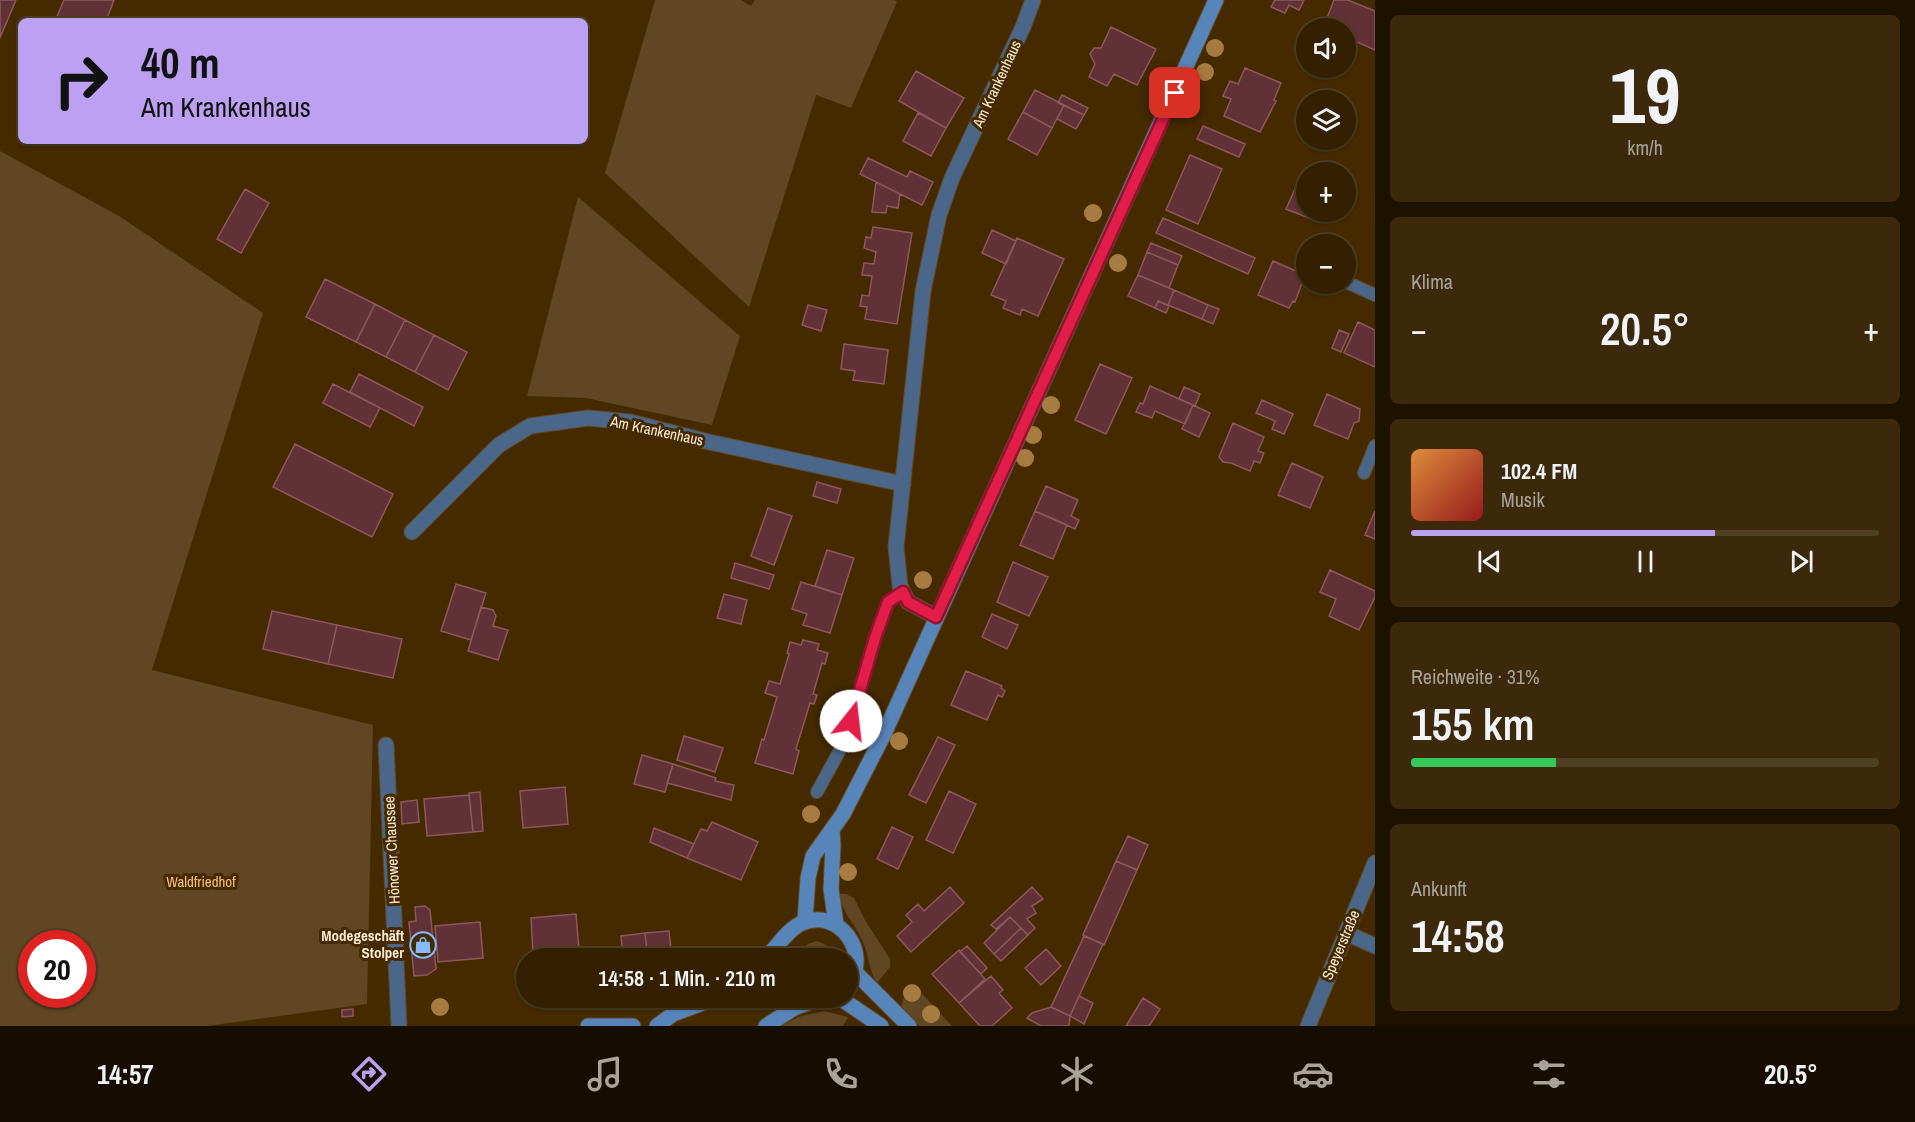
<!DOCTYPE html>
<html lang="de">
<meta charset="utf-8">
<style>
:root{--surface:#342000;--page:#3c280a;--text:#f1f3f6;--muted:#a9a399;--line:#4e3e22;--accent:#bca0f2}
body{margin:0;font-family:"Archivo Narrow",sans-serif;background:var(--page);color:var(--text);height:100vh;display:flex;flex-direction:column;font-size:22px;white-space:nowrap}
*{box-sizing:border-box;margin:0}
p{font-size:20px;color:var(--muted)}
.icon{flex:none;width:33px;height:33px;fill:none;stroke:currentColor;stroke-width:2;stroke-linecap:round;stroke-linejoin:round}
.map{position:relative;flex:1;overflow:hidden}
.details{display:flex;flex-direction:column;gap:15px;padding:15px;background:#1d1200;width:540px}
.details>*{flex:none}
.top-card{position:absolute;left:18px;top:18px;width:570px;height:126px;border-radius:9px;box-shadow:0 2px 4px #0004,0 0 0 2px var(--line);background:#bca0f2;color:#111;overflow:hidden}
.tools{position:absolute;left:1296px;top:18px;display:grid;gap:12px}
.tools a{display:grid;place-items:center;width:60px;height:60px;border-radius:50%;background:var(--surface);box-shadow:0 2px 4px #0004,0 0 0 2px var(--line);font-size:30px}
.speed{position:absolute;left:18px;top:930px;display:flex;gap:12px;font-size:30px;font-weight:700;text-align:center}
.speed>*{display:grid;place-content:center;width:78px;height:78px;border-radius:50%;background:var(--surface);box-shadow:0 2px 4px #0004,0 0 0 2px var(--line);line-height:1}
.speed .limit{border:9px solid #d22;background:#fff;color:#111}
.pin{position:absolute;display:grid;place-items:center;width:51px;height:51px;color:#fff;margin:-26px;border-radius:12px;box-shadow:0 3px 9px #0006}
.me{position:absolute;width:66px;margin:-33px;rotate:16deg;stroke-linejoin:round;filter:drop-shadow(0 0 4px #0008)}
.turn{display:flex;align-items:center;gap:21px;height:126px;padding:0 24px;font-size:27px}
.turn .icon{width:78px;height:78px;stroke-width:2.5}
.turn b{display:block;font-size:42px;line-height:51px}
.big{font-size:45px;font-weight:600;line-height:1.1}
.details .widget{flex:1;display:flex;flex-direction:column;justify-content:center;gap:9px;min-width:0;padding:0 21px;border-radius:9px;background:var(--page)}
.details .dial{align-items:center;gap:0}
.dial b{font-size:78px;line-height:1}
.song{display:flex;align-items:center;gap:18px}
.cover{width:72px;height:72px;border-radius:9px;background:linear-gradient(135deg,hsl(30 70% 55%),hsl(0 70% 35%))}
.played{height:6px;border-radius:3px;background:linear-gradient(90deg,var(--accent) 65%,var(--line) 65%)}
.keys{display:flex;justify-content:space-around;direction:ltr}
.heat{display:flex;justify-content:space-between;align-items:center;font-size:33px;direction:ltr}
.charge{height:9px;border-radius:4px;background:linear-gradient(90deg,#34c759 31%,var(--line) 0)}
.trip{position:absolute;left:516px;top:948px;width:342px;height:60px;border-radius:30px;background:var(--surface);box-shadow:0 2px 4px #0004,0 0 0 2px var(--line);font-weight:600;line-height:60px;text-align:center}
.menu{display:flex;height:96px;justify-content:space-around;align-items:center;background:#150d00;color:var(--muted)}
.menu .icon{width:42px;height:42px}
.menu .active{color:var(--accent)}
.menu b{font-size:27px;color:var(--text)}
main{display:flex;flex:1;min-height:0}
.map>svg:first-child{display:block}
.green{fill:#604622;fill-rule:evenodd}
.building{fill:#603137;stroke:#8b585d;stroke-width:1.5}
.lines{fill:none;stroke-linecap:round;stroke-linejoin:round}
.lane-casing{stroke:#624922;stroke-width:14}
.street-casing{stroke:#624922;stroke-width:17}
.secondary-casing{stroke:#624922;stroke-width:17}
.lane{stroke:#4a6789;stroke-width:12}
.street{stroke:#4a6789;stroke-width:15}
.secondary{stroke:#5785ba;stroke-width:15}
.tree{fill:#a77c41}
.route-casing{stroke:#92132f;stroke-width:15}
.route{stroke:#e11d48;stroke-width:10}
.labels{text-anchor:middle;stroke-width:6;stroke-linejoin:round;paint-order:stroke}
.street-label{font-size:15px;fill:#fdebd5;stroke:#452a00}
.park-label{font-size:15px;fill:#f7c076;stroke:#452a00}
.poi-label{font-size:15px;font-weight:bold;fill:#fdebd5;stroke:#452a00;text-anchor:end}
</style>
<main>
<div class="map">
<svg width="1375" height="1026" viewBox="0 0 1375 1026">
<rect width="100%" height="100%" fill="#452a00"/>
<!-- green -->
<path class="green" d="M655 0H741L751 6 755 0H894L897 2 851 108 816 95 749 307 605 173Z
M0 151 119 216 263 313 152 670 373 725 367 1004 207 1026H0ZM32 944H82V994H32Z
M578 197 740 336 712 425 586 398 527 396Z
M839 894H846L854 898 865 920 890 959V967L877 983C868 968 869 956 863 942 855 922 844 918 839 894Z
M816 941C827 944 831 948 834 958H792L808 944Z
M913 984 952 1026H919L901 1009 904 996Z
M824 1011 848 1017 843 1026H781L798 1017Z"/>
<!-- building -->
<path class="building" d="M0 0H16L0 38Z
M64 0H114L106 21H55Z
M1275 0H1304L1299 10 1289 5 1285 13 1271 7Z
M1334 0H1348L1375 11V50L1346 37V28H1323Z
M1111 27 1156 49 1137 85 1114 74 1107 86 1089 77 1095 64 1090 54 1094 48H1101Z
M1245 68 1281 83 1274 100 1276 101 1260 132 1224 116 1231 99 1223 96 1230 81 1238 84Z
M916 71 964 98 946 128 899 101Z
M1035 90 1064 105 1052 128 1023 112Z
M1062 95 1088 108 1084 115 1058 103Z
M1064 105 1084 115 1076 129 1057 119Z
M1023 112 1052 128 1037 155 1008 139Z
M918 113 946 128 931 156 903 141Z
M1203 126 1245 144 1239 157 1197 139Z
M1190 155 1222 169 1198 224 1166 210Z
M868 158 907 177 910 171 933 182 922 205 860 174Z
M1299 180 1306 183V212H1323L1319 222 1286 209Z
M876 182 900 194 898 208 887 206 886 213 872 212Z
M245 189 269 203 241 253 217 239Z
M1163 218 1255 258 1248 274 1156 233Z
M873 227 912 233 897 324 865 319 867 307 860 306 862 295 869 296 872 276 862 275 864 263 874 264 876 252 864 248 866 237 871 238Z
M992 230 1016 241 1006 264 982 253Z
M1017 238 1064 259 1038 316 1022 309 1020 315 1003 308 1006 301 991 295Z
M1151 243 1182 256 1178 265 1147 252Z
M1147 252 1178 265 1169 288 1138 275Z
M1273 261 1305 275 1295 302 1293 301 1289 308 1258 295Z
M1138 275 1174 290 1168 305 1158 301 1155 308 1128 296Z
M325 279 375 304 356 342 306 317Z
M1174 290 1208 305 1202 319 1168 305Z
M1158 301 1169 306 1166 313 1155 308Z
M375 304 405 320 386 357 356 342Z
M808 305 827 310 821 331 802 325Z
M1208 305 1219 309 1213 324 1202 319Z
M405 320 434 335 415 372 386 357Z
M1358 322 1375 330V367L1344 353Z
M1339 330 1349 334 1341 352 1332 348Z
M434 335 467 352 448 390 415 372Z
M844 344 888 350 884 384 853 380 855 371 841 369Z
M1100 364 1132 378 1106 434 1075 420Z
M359 374 423 407 414 426 350 392Z
M333 384 380 408 370 427 323 403Z
M1150 386 1193 405 1185 424 1155 411 1152 418 1136 412 1140 403 1143 404Z
M1184 387 1200 394 1195 406 1179 399Z
M1327 394 1360 409 1359 421 1354 423 1348 439 1314 425Z
M1262 400 1293 414 1284 434 1272 429 1275 421 1256 413Z
M1193 405 1210 413 1199 437 1182 429Z
M1233 423 1264 437 1258 451 1264 453 1260 463 1254 461 1250 471 1231 463 1223 462 1219 457Z
M295 444 393 494 372 537 273 487Z
M1292 463 1323 477 1310 508 1278 495Z
M817 482 841 489 837 503 813 496Z
M1046 486 1078 500 1071 516 1079 520 1075 529 1035 511Z
M768 508 792 516 774 565 751 556Z
M1035 511 1067 525 1053 559 1020 545Z
M1375 511V539L1365 535Z
M827 550 854 558 842 595 815 586Z
M1013 562 1048 577 1029 616 997 602Z
M735 563 774 575 769 589 731 578Z
M1330 570 1375 591V597L1359 630 1329 616 1336 599 1320 592Z
M801 582 842 595 830 633 803 625 807 614 792 609Z
M456 584 486 593 471 640 441 631Z
M724 594 747 600 741 624 717 618Z
M481 607 493 610 496 616 493 626 508 630 498 660 468 651Z
M272 611 337 625 328 664 263 649Z
M992 614 1018 625 1007 649 982 637Z
M337 625 402 639 393 678 328 664Z
M803 640 819 644 817 650 828 653 825 664 822 663 813 694 817 695 814 704 810 703 796 749 799 751 793 774 755 763 762 739 764 740 777 697 765 693 769 681 780 684 789 654 787 653 790 642 801 645Z
M966 671 1002 686 1001 688 1005 691 1002 697 998 695 987 720 951 705Z
M684 736 723 748 715 772 677 760Z
M938 737 955 745 926 803 909 795Z
M642 755 673 764 665 792 634 784Z
M673 764 716 778 715 781 734 785 731 800 667 783Z
M565 787 568 824 523 828 520 791Z
M949 791 976 804 953 853 926 840Z
M480 792 483 831 473 832 469 793Z
M469 795 473 832 427 836 424 799Z
M417 800 419 822 402 824 401 802Z
M712 822 758 842 741 880 687 858 701 829 707 831Z
M892 827 913 837 898 869 877 859Z
M654 828 694 844 687 858 650 842Z
M1128 836 1148 845 1137 870 1116 861Z
M1116 861 1137 870 1104 945 1083 935Z
M950 887 964 903 911 952 897 936 912 922 906 915 918 904 924 911Z
M1032 887 1043 899 1032 906 1036 913 1027 919 1035 928 1028 935 1010 917 996 929 991 925Z
M425 906 430 910 436 969 427 975 414 976 409 922 416 921 415 907Z
M576 914 579 950 533 954 531 918Z
M1010 917 1021 928 994 954 984 943Z
M480 922 483 958 438 962 435 926Z
M1021 928 1028 935 1001 961 994 954Z
M669 931 672 958H648L645 933Z
M645 933 648 958H623L621 936Z
M1084 936 1103 944 1070 1016 1051 1007Z
M967 946 987 968 981 974 960 952Z
M1046 949 1061 966 1041 985 1025 968Z
M959 950 985 979 959 1003 932 974Z
M991 976 1003 990 999 993 1012 1008 992 1026H980L959 1003Z
M1079 996 1093 1003 1084 1024 1070 1016Z
M1143 998 1160 1009 1149 1026H1126Z
M1051 1007 1070 1016 1069 1026H1041L1027 1018 1032 1013Z
M353 1009V1016L342 1017V1010Z"/>
<g class="lines">
<!-- lane casing -->
<g class="lane-casing">
<path id="lane" d="M1346 282 1375 295
M1364 473 1375 446
M817 792 845 741 875 638 888 602 903 592"/>
</g>
<!-- street casing -->
<g class="street-casing">
<path id="street" d="M412 532 499 445 530 426 588 418 630 422 709 442 903 484
M936 617 908 602 900 586 896 547 923 291 939 215 952 178 1023 27 1033 0
M386 745 399 1026
M1346 933 1375 946
M1308 1026 1375 863"/>
</g>
<!-- secondary casing -->
<g class="secondary-casing">
<path id="secondary" d="M832 829 833 845 831 889 836 924
M805 921 808 878 813 856 843 814 884 734 1216 0
M766 958C777 947 788 929 802 923 839 907 872 954 848 983
M855 972 909 1026
M840 998 881 1026
M588 1026H633
M657 1026 673 1014 716 998
M766 1026 794 1008 821 998"/>
</g>
<!-- lane -->
<use href="#lane" class="lane"/>
<!-- street -->
<use href="#street" class="street"/>
<!-- secondary -->
<use href="#secondary" class="secondary"/>
</g>
<!-- trees -->
<g class="tree">
<circle cx="1215" cy="48" r="9"/>
<circle cx="1205" cy="72" r="9"/>
<circle cx="1191" cy="102" r="9"/>
<circle cx="1093" cy="213" r="9"/>
<circle cx="1118" cy="263" r="9"/>
<circle cx="1051" cy="405" r="9"/>
<circle cx="1033" cy="435" r="9"/>
<circle cx="1025" cy="458" r="9"/>
<circle cx="923" cy="580" r="9"/>
<circle cx="899" cy="741" r="9"/>
<circle cx="811" cy="814" r="9"/>
<circle cx="848" cy="872" r="9"/>
<circle cx="912" cy="993" r="9"/>
<circle cx="440" cy="1007" r="9"/>
<circle cx="931" cy="1014" r="9"/>
</g>
<g class="lines">
<!-- route casing -->
<g class="route-casing">
<path id="route" d="M851 721 875 638 888 602 903 592 908 602 936 617 1175 93"/>
</g>
<!-- route -->
<use href="#route" class="route"/>
</g>
<!-- icons -->
<defs>
<g id="shop-ring" transform="scale(1.35)"><circle r="9.5" fill="#452a00" stroke="#85bbfb" stroke-width="1.5"/><path d="M-5-2.5h2.3a2.7 3.5 0 0 1 5.4 0H5L5.5 6h-11ZM-1.5-2.5h3a1.5 2.3 0 0 0-3 0Z" fill="#85bbfb"/></g>
</defs>
<g fill-rule="evenodd">
<use href="#shop-ring" x="423" y="945"/>
</g>
<g class="labels">
<!-- street labels -->
<g class="street-label">
<text transform="translate(997 84) rotate(-65)" y="5">Am Krankenhaus</text>
<text transform="translate(657 431) rotate(12)" y="5">Am Krankenhaus</text>
<text transform="translate(392 850) rotate(-93)" y="5">Hönower Chaussee</text>
<text transform="translate(1341 945) rotate(-67)" y="5">Speyerstraße</text>
</g>
<!-- park labels -->
<g class="park-label">
<text x="201" y="887">Waldfriedhof</text>
</g>
<!-- poi labels -->
<g class="poi-label">
<text x="404" y="941">Modegeschäft<tspan x="404" dy="17">Stolper</tspan></text>
</g>
</g>
</svg>
<div class="tools">
<a><svg class="icon" aria-label="sound" viewBox="0 0 24 24"><path d="M4 9h4l5-4v14l-5-4H4zM17 9q2 3 0 6"/></svg></a>
<a><svg class="icon" aria-label="layers" viewBox="0 0 24 24"><path d="M12 4l9 5-9 5-9-5zM3 14l9 5 9-5"/></svg></a>
<a>+</a>
<a>−</a>
</div>
<div class="speed"><div class="limit">20</div></div>
<div class="pin" style="left:1175px;top:93px;background:#d93025"><svg class="icon" aria-label="arrive" viewBox="0 0 24 24"><path d="M6 21V4h12l-3 4 3 4H6"/></svg></div>
<svg class="me" style="left:851px;top:721px" viewBox="-20 -20 40 40"><circle r="19" fill="#fff"/><path d="M0-13L10 11 0 6-10 11z" fill="#e11d48"/></svg>
<div class="trip">14:58 · 1 Min. · 210 m</div>
<div class="top-card">
<div class="turn"><svg class="icon" aria-label="right" viewBox="0 0 24 24"><path d="M7 20v-9h11M14 6l5 5-5 5"/></svg><div><b>40 m</b>Am Krankenhaus</div></div>
</div>
</div>
<section class="details">
<div class="widget dial"><b>19</b><p>km/h</p></div>
<div class="widget"><p>Klima</p>
<div class="heat"><a>−</a><b class="big">20.5°</b><a>+</a></div>
</div>
<div class="widget">
<div class="song"><i class="cover"></i><div><b>102.4 FM</b><p>Musik</p></div></div>
<div class="played"></div>
<div class="keys"><svg class="icon" aria-label="previous" viewBox="0 0 24 24"><path d="M18 5L8 12l10 7zM5 5v14"/></svg><svg class="icon" aria-label="pause" viewBox="0 0 24 24"><path d="M8 5v14M16 5v14"/></svg><svg class="icon" aria-label="next" viewBox="0 0 24 24"><path d="M6 5l10 7-10 7zM19 5v14"/></svg></div>
</div>
<div class="widget"><p>Reichweite · 31%</p><b class="big">155 km</b><div class="charge"></div></div>
<div class="widget"><p>Ankunft</p><b class="big">14:58</b></div>
</section>
</main>
<nav class="menu">
<b>14:57</b>
<svg class="icon active" aria-label="directions" viewBox="0 0 24 24"><path d="M12 3l9 9-9 9-9-9zM9 14v-3h6M13 9l2 2-2 2"/></svg>
<svg class="icon" aria-label="music" viewBox="0 0 24 24"><path d="M9 18V5l10-2v13"/><circle cx="6" cy="18" r="3"/><circle cx="16" cy="16" r="3"/></svg>
<svg class="icon" aria-label="phone" viewBox="0 0 24 24"><path d="M5 4h4l2 5-3 2q2 4 5 5l2-3 5 2v4C11 20 4 13 5 4z"/></svg>
<svg class="icon" aria-label="climate" viewBox="0 0 24 24"><path d="M12 3v18M4 7l16 10M4 17L20 7"/></svg>
<svg class="icon" aria-label="car" viewBox="0 0 24 24"><path d="M5 17H2v-5l4-1 3-4h7l3 4 3 1v5h-3M9 17h6M6 11h13"/><circle cx="7" cy="17" r="2"/><circle cx="17" cy="17" r="2"/></svg>
<svg class="icon" aria-label="filters" viewBox="0 0 24 24"><path d="M4 7h16M4 17h16"/><circle cx="9" cy="7" r="2"/><circle cx="15" cy="17" r="2"/></svg>
<b>20.5°</b>
</nav>
